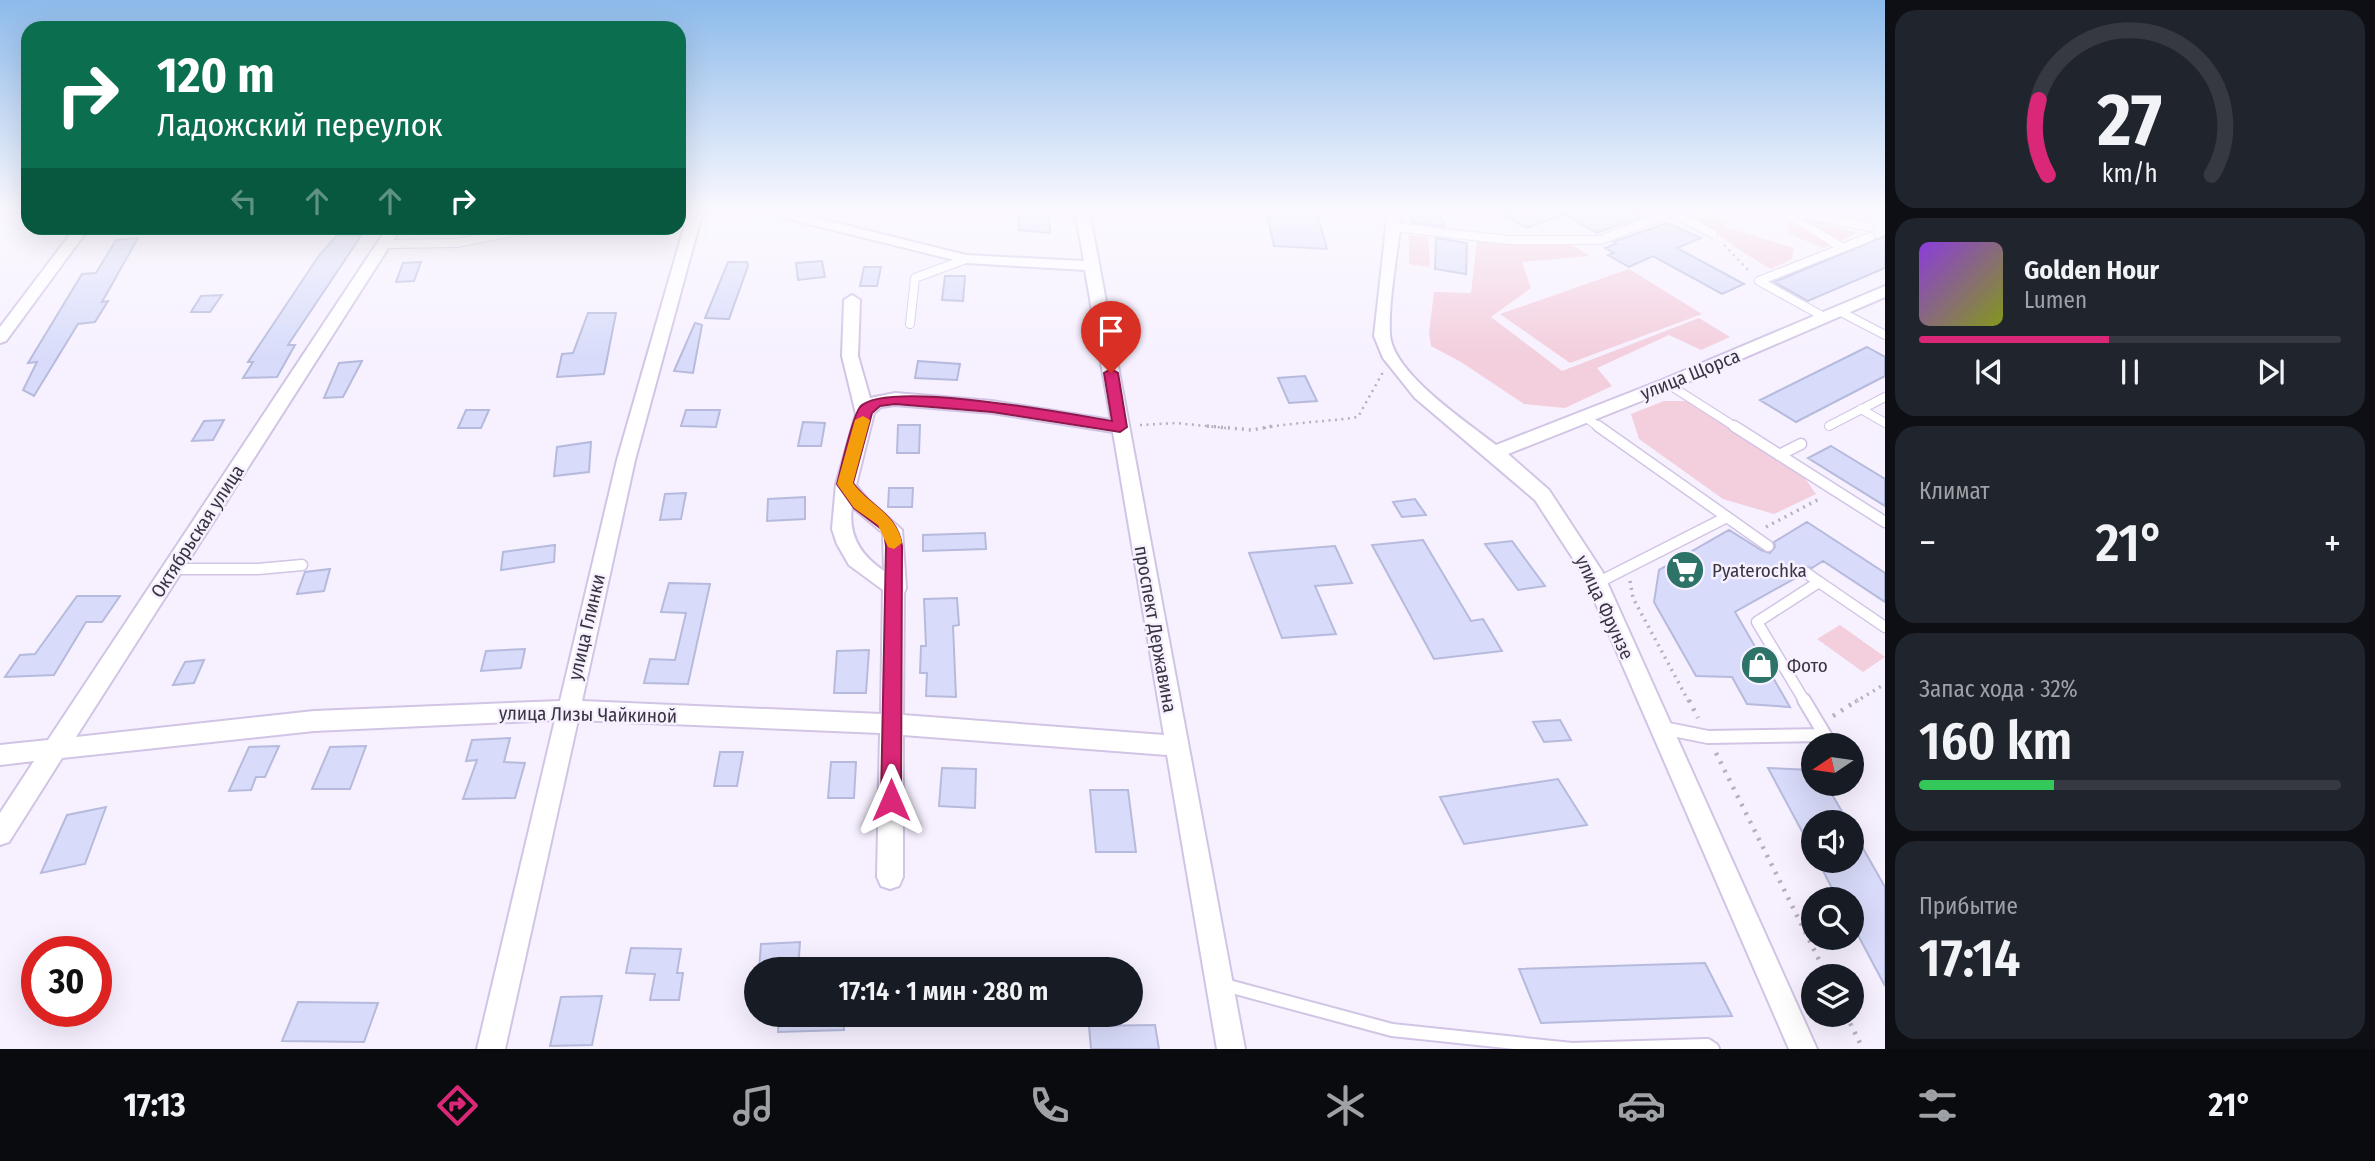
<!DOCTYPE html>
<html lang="ru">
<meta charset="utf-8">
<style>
:root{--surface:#171b24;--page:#20242c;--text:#f1f3f6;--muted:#9ea1a6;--line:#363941;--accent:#db2777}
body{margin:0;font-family:"Fira Sans Condensed",sans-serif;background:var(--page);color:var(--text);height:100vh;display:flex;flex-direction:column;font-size:26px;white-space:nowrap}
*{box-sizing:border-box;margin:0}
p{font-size:23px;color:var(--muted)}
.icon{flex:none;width:38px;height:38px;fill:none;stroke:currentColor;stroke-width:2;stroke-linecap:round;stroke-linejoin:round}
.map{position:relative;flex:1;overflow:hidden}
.drawer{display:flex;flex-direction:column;gap:10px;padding:10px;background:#0d0f14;width:490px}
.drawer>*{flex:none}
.banner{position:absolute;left:21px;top:21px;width:665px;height:214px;border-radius:21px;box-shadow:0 7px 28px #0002;background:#0b6e4f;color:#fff;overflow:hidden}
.needle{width:46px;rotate:257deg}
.controls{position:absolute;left:1801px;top:733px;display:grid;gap:14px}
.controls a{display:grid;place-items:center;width:63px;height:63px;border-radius:50%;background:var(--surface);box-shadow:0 7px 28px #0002;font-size:35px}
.speed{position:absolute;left:21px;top:936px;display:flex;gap:14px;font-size:35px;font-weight:700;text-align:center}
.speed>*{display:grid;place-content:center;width:91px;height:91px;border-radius:50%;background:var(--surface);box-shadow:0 7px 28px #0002;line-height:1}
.speed .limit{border:10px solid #d22;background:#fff;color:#111}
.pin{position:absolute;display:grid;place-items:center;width:60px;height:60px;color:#fff;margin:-72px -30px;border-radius:50% 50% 50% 0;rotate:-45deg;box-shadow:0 0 7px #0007}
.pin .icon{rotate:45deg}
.me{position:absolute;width:77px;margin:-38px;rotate:0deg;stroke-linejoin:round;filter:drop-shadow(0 0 5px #0008)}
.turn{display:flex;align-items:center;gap:24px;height:147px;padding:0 21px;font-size:32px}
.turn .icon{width:91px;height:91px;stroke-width:2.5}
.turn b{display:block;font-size:49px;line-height:60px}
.lanes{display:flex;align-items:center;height:66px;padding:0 21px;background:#0003;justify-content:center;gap:35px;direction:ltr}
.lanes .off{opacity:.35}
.big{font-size:52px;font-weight:600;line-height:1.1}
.drawer .tile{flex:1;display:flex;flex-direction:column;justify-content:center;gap:10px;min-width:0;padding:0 24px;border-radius:21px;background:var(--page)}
.drawer .dial{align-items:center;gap:0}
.dial svg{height:182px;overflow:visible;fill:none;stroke:var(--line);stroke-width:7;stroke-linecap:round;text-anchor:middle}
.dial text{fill:var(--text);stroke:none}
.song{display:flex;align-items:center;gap:21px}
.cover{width:84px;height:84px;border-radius:10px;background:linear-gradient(135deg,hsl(270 70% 55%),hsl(70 70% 35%))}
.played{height:7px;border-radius:4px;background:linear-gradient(90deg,var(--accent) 45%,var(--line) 45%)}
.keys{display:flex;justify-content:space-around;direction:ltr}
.heat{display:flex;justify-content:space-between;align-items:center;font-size:38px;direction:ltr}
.charge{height:10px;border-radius:5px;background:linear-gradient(90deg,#34c759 32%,var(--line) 0)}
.trip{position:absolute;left:744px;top:957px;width:399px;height:70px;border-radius:35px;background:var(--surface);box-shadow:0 7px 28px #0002;font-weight:600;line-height:70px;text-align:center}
.dock{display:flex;height:112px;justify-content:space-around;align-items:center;background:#090b0e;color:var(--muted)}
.dock .icon{width:49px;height:49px}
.dock .selected{color:var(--accent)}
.dock b{font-size:32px;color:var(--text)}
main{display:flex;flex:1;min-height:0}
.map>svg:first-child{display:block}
.green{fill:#f3cedd}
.building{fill:#d8dcfa;stroke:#b6badc;stroke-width:2}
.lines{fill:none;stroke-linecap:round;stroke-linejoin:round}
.lane-far2-casing{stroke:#d1c4e5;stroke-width:10}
.lane-far1-casing{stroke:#d1c4e5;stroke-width:13}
.lane-casing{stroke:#d1c4e5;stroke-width:16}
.street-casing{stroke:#d1c4e5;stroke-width:4}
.path-far2{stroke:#b6b0be;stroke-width:2.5;stroke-dasharray:2 4.5;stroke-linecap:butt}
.path-far1{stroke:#b6b0be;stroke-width:3.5;stroke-dasharray:2 5;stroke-linecap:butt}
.path{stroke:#b6b0be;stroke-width:4.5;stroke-dasharray:2.5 7;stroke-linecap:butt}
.lane-far2{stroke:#fff;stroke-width:8}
.lane-far1{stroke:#fff;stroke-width:10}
.lane{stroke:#fff;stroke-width:12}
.street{fill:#fff;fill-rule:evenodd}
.route{fill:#db2777;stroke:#8e194d;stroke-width:2}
.slow{fill:#f59e0b}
.labels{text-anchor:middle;stroke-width:5;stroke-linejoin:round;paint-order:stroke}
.street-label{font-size:19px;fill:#3a3441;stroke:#f7f1ff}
.poi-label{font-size:19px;fill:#3a3441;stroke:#f7f1ff;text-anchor:start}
</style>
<main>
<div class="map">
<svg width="1885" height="1049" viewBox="0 0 1885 1049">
<rect width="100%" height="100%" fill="#f7f1ff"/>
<!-- green -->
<path class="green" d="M1689 210H1702L1728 219 1725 227 1794 248 1792 259 1771 269C1740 252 1714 231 1684 212Z
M1805 218 1858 233 1824 248 1789 234 1787 224Z
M1409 235 1428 237 1430 267 1409 264Z
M1477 240 1510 245 1569 243 1590 256 1522 262 1531 288 1491 317 1562 371 1699 318 1730 337 1701 350 1669 335 1597 368 1612 386 1565 408 1524 404 1461 362 1431 346 1429 333 1434 292 1471 293Z
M1629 269 1702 314 1570 363 1500 314Z
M1664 401H1686L1802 474 1816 494 1774 514 1723 499 1639 439 1631 414Z
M1840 625 1885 657 1863 672 1817 639Z"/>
<!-- building -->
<path class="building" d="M1019 210H1049L1050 233 1019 230Z
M1266 210H1316L1327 249 1274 246Z
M1409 210 1439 211 1444 226 1412 223Z
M1495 210H1630L1643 216 1597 233 1563 214 1527 228Z
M1667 223 1701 238 1677 248 1744 284 1722 294 1653 256 1629 267 1608 255 1614 253 1605 248 1616 244 1613 242Z
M336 236H361L288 345H295L277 377 243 378 253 362H248L318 257Z
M1885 236V268L1808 301 1774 282Z
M138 238 102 302 108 301 95 322 78 324 34 396 23 390 37 362 28 363 82 274 96 273 116 240Z
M1436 238 1467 243 1466 274 1435 269Z
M822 261 825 277 798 280 796 263Z
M421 262 414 281 396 282 403 263Z
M728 262H747L748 266 729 319 705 318Z
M864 267H881L877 286H860Z
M945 276H965L963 301 942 300Z
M222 295 210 312H191L201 296Z
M588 313H616L604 374 557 377 562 354 573 353Z
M695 323 702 325 693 373 674 371Z
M1867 347 1885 357V376L1796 422 1760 400Z
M362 361 343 397 324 398 339 363Z
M918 361 960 364 957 380 915 378Z
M1305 376 1317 401 1289 403 1278 378Z
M466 410H489L481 428H458Z
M686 410H720L716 427 681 426Z
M224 420 213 440 192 441 204 421Z
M803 422 825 423 821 446H798Z
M898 425H920L919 453H897Z
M591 442 589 472 554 476 557 447Z
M1831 446 1885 479V506L1808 458Z
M889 488H913L912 507H888Z
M686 493 681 519 660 520 665 494Z
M805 497V519L767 521 768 499Z
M1415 499 1426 515 1402 517 1393 502Z
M1807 522 1885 573V602L1823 561 1812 568 1801 566 1799 576 1735 612 1790 707 1747 704 1732 677 1696 676 1654 602 1659 570 1729 530 1761 550 1770 553 1775 547 1774 542Z
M985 533 986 549 923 551V535Z
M1423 540 1471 621 1483 619 1502 651 1434 659 1372 545Z
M1512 541 1545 586 1518 590 1485 544Z
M555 545 554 562 501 570 503 552Z
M1335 546 1352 583 1315 586 1336 634 1282 638 1249 553Z
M330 569 324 591 297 594 305 572Z
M669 583 710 584 688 684 644 683 650 659 675 660 686 613 661 612Z
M77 596H120L102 622H86L54 675 5 677 20 655 35 654Z
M957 598 959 625 953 626 956 697 926 696 927 673H920L921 646H926L924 599Z
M525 649 521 668 481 671 486 651Z
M869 650 866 693H834L837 651Z
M204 660 194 683 173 685 185 662Z
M1560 720 1571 740 1544 742 1533 722Z
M510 738 504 762 525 763 515 798 463 799 477 760 466 761 472 740Z
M279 746 265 777H256L251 790 229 791 249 747Z
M366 746 350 789H312L330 747Z
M720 752H743L737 786H714Z
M831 762H856L854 798H828Z
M942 768 976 769 975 808 939 806Z
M1768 768 1813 770V784H1826L1848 822H1813V852Z
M1558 779 1587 825 1464 844 1440 797Z
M1090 790H1128L1136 852H1096Z
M106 807 85 864 41 873 67 815Z
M1852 829 1885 887V986L1852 924V900H1838L1818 861H1852Z
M800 942 798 970H759L761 944Z
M631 948 681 949 677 973H683L679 1000H650L655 974 626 973Z
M1705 963 1732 1016 1541 1023 1519 969Z
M602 996 592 1045 550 1046 561 997Z
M298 1002 378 1003 364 1042 282 1041Z
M779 1015H843L844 1030 778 1032Z
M1155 1025 1159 1049H1091L1089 1026Z"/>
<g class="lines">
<!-- lane-far2 casing -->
<g class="lane-far2-casing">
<path id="lane-far2" d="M1668 210 1713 234
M1784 210 1869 227
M1784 212 1843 248
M679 221H693
M1394 227 1507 240H1601L1672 212
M384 244 457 243 532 228
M1839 311 1885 335
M1824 317 1759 281 1870 237
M910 324 915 278 966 259
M1668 384 1737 428
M1861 409 1885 423
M1584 416 1600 428
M1829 426 1885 397"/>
</g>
<!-- lane-far1 casing -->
<g class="lane-far1-casing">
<path id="lane-far1" d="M1598 426 1768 546
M1734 426 1885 522
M1779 455 1801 444
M173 569H258L302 565
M1805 572 1819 582
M1597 583 1727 517
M1805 702 1757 622 1819 582 1885 627"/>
</g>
<!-- lane casing -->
<g class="lane-casing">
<path id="lane" d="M1663 728 1708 737 1825 735 1804 700
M1221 984 1392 1030 1572 1049 1707 1045 1713 1049"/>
</g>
<!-- street casing -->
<g class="street-casing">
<path id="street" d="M689 210H785L966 255 1084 261 1075 210H1089L1245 1049H1217L1167 755 903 735V877L899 886 890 889 881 886 877 877 880 733 578 720 505 1049H477L555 720 314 731 62 758 9 842 0 845V813L34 761 0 765V745L48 740 387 228H401L76 737 314 711 560 701 617 460ZM702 214 773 215 966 263 1085 270 1111 420 992 401 895 393 870 398 858 356 860 300 852 295 844 300 842 356 856 414 836 484 832 529 837 544 849 565 883 590 881 714 582 701 635 460ZM895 405 992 413 1113 432 1164 735 903 715 904 593 906 588 902 530 867 499 856 485 874 413 881 407ZM852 507 883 533 884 571C860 555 848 535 852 507Z
M1388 210H1402C1399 246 1388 299 1390 334 1392 373 1467 422 1496 445L1662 380 1885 286V297L1674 388 1508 454 1549 490 1602 571 1817 1049H1789L1583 574 1535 500 1415 398 1383 358 1374 336Z
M75 228H89L6 341 0 343V327Z"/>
</g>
<!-- path-far2 -->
<path class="path-far2" d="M1724 245 1750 272
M1140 425 1176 423 1226 428
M1264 428C1296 422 1326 422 1358 417L1383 372"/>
<!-- path-far1 -->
<path class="path-far1" d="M1207 426 1252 430 1273 426
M1766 527 1821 498
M1630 581 1633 598 1689 702
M1855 702 1885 684"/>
<!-- path -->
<path class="path" d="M1689 700 1698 718
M1833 716 1858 700
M1716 753 1827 976
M1846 1015 1863 1049"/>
<!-- lane-far2 -->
<use href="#lane-far2" class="lane-far2"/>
<!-- lane-far1 -->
<use href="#lane-far1" class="lane-far1"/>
<!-- lane -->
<use href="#lane" class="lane"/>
<!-- street -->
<use href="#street" class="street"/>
</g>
<!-- sky -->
<linearGradient id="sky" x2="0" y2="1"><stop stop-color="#8cbaea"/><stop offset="0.59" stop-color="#fbf9ff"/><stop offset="1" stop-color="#fbf9ff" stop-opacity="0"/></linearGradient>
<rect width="1885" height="357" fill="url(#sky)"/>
<!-- route -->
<path class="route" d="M1111 369 1118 373 1127 427 1120 432 992 412 895 404 880 406 872 413 853 483C871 508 897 513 902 546L901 800 898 807 891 809 884 807 881 800 886 546 884 531 854 508 837 484C841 469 852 417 860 407 886 379 1070 414 1112 421L1104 373Z"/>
<!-- slow -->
<path class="slow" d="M863 416 870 420 853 483C869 505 897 514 902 543L894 549 888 547 878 525 854 508 837 484 855 420Z"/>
<!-- icons -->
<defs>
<g id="supermarket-disc" transform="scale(2.0125)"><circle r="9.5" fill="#2e7368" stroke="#f7f1ff"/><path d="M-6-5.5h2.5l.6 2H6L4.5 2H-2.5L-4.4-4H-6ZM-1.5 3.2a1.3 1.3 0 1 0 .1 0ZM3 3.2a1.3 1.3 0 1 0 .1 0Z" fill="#fff"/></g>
<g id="shop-disc" transform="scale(2.0125)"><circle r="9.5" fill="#2e7368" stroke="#f7f1ff"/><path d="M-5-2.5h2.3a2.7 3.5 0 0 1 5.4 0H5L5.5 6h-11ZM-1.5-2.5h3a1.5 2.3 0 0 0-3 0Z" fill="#fff"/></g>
</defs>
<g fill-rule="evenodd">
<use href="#supermarket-disc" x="1685" y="570"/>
<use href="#shop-disc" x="1760" y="665"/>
</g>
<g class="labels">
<!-- street labels -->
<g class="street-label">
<text transform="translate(1690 374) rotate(-22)" y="7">улица Щорса</text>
<text transform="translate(197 531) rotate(-57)" y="7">Октябрьская улица</text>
<text transform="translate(1605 607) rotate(65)" y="7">улица Фрунзе</text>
<text transform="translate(586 627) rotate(-77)" y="7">улица Глинки</text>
<text transform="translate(1156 629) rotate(80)" y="7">проспект Державина</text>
<text transform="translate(588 714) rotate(1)" y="7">улица Лизы Чайкиной</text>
</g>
<!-- poi labels -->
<g class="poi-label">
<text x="1712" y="577">Pyaterochka</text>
<text x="1787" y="672">Фото</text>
</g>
</g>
</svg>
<div class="controls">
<a><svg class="needle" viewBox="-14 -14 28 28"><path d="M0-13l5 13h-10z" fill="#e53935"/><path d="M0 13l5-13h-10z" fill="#9ea1a6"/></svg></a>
<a><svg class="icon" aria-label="sound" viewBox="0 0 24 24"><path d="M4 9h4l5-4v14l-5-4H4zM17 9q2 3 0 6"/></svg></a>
<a><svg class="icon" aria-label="search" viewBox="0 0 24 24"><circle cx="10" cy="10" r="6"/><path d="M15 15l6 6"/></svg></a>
<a><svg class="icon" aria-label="layers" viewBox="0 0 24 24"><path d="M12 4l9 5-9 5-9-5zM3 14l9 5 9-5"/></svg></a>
</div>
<div class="speed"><div class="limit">30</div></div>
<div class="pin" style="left:1111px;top:373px;background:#d93025"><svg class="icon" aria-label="arrive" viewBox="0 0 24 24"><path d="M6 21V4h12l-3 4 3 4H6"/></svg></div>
<svg class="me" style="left:891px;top:800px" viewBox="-20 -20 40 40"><path d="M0-17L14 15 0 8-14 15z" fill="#db2777" stroke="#fff" stroke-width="4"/></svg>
<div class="trip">17:14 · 1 мин · 280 m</div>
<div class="banner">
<div class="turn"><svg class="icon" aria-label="right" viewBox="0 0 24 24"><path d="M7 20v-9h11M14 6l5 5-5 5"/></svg><div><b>120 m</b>Ладожский переулок</div></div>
<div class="lanes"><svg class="icon off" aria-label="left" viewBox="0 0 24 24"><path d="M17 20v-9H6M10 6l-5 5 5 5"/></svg><svg class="icon off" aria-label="ahead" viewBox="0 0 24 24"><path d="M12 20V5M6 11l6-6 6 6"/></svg><svg class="icon off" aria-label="ahead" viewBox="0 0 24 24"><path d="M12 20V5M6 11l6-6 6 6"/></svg><svg class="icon" aria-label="right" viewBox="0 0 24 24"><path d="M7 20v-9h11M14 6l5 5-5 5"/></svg></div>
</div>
</div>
<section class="drawer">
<div class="tile dial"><svg viewBox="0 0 100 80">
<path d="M14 69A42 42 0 1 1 86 69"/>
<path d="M14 69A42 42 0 0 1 10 36" stroke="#db2777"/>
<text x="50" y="56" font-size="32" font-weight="700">27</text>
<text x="50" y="72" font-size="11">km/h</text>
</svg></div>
<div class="tile">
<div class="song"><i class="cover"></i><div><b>Golden Hour</b><p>Lumen</p></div></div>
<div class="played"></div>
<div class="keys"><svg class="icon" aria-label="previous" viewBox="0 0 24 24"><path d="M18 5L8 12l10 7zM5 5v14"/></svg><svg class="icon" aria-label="pause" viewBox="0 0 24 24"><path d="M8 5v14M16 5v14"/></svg><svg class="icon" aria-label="next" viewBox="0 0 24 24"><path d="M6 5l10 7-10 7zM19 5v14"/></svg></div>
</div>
<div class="tile"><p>Климат</p>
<div class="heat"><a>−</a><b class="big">21°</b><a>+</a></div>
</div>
<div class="tile"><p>Запас хода · 32%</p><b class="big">160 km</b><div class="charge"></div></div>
<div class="tile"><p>Прибытие</p><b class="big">17:14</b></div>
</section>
</main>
<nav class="dock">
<b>17:13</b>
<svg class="icon selected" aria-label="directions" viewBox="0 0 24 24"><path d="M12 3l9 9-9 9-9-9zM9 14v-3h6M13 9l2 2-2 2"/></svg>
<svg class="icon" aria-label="music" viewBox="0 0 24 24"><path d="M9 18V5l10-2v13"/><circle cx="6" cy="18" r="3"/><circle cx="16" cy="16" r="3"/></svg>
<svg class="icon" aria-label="phone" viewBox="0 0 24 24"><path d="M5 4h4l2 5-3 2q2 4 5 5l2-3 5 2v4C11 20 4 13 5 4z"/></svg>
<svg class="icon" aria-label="climate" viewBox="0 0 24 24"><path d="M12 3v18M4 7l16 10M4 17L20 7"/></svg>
<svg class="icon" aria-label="car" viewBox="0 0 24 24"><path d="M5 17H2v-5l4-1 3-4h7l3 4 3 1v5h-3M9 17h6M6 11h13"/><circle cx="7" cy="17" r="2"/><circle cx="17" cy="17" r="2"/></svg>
<svg class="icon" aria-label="filters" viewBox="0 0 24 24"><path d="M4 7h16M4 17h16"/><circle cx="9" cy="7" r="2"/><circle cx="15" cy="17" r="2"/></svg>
<b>21°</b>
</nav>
